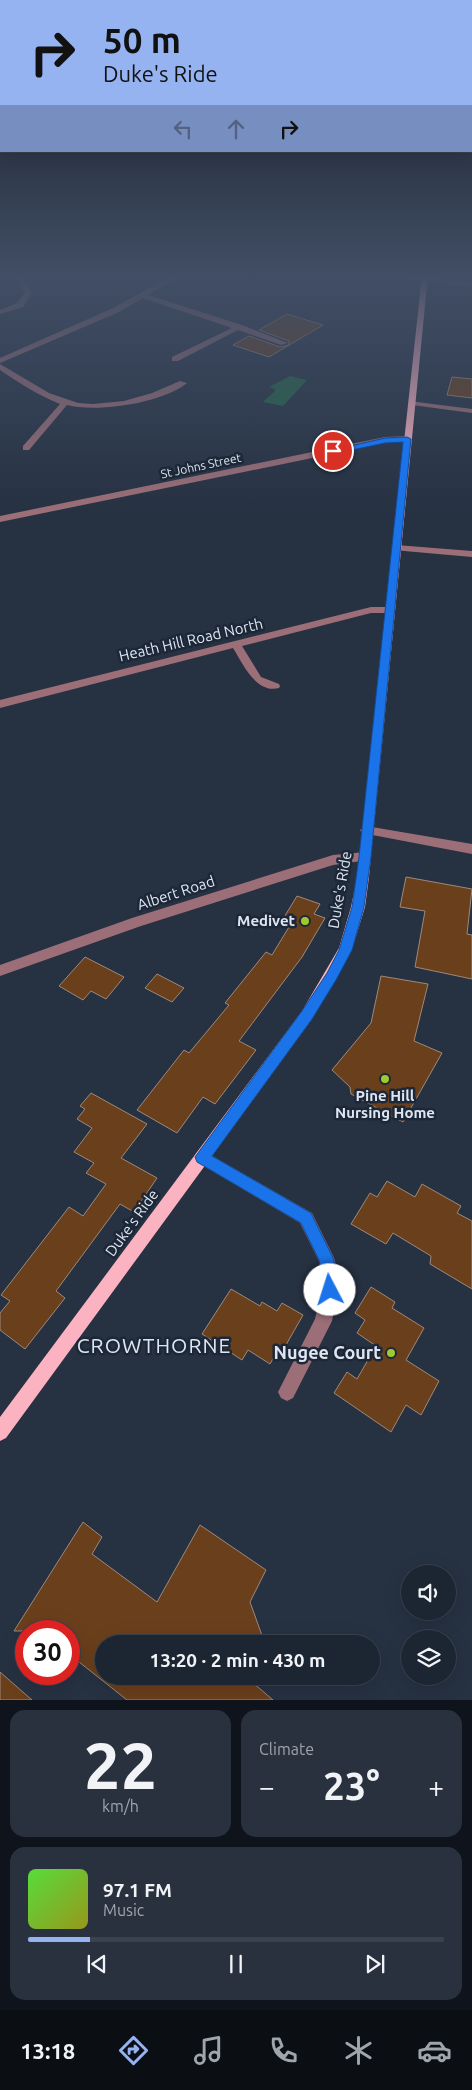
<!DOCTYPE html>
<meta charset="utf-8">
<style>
:root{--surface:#1c2532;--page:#29313e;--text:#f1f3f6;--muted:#a0a5ac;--line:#3a424d;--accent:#95b2f1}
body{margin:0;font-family:Ubuntu,sans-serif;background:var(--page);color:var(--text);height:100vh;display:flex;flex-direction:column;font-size:19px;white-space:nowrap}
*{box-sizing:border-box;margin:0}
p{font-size:16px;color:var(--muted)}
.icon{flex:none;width:28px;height:28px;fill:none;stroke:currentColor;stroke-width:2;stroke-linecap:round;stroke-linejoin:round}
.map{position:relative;height:1700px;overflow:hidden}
.sheet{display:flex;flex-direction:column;gap:10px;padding:10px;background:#0f141c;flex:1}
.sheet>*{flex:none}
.hud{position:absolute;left:0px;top:0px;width:472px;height:152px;box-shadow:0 5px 20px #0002,0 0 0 1px var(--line);background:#95b2f1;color:#111;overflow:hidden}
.tools{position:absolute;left:401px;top:1565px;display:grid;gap:10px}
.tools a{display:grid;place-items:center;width:55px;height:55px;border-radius:50%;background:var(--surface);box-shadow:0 5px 20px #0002,0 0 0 1px var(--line);font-size:25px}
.speed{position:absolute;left:15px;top:1620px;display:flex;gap:10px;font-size:25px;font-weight:700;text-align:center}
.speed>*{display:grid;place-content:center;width:65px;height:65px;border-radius:50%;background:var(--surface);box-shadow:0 5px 20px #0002,0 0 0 1px var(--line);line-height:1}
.speed .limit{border:8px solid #d22;background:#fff;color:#111}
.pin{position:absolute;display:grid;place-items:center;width:42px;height:42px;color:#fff;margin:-21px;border:2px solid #fff;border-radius:50%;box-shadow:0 1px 5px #0007}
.me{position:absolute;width:55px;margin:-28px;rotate:355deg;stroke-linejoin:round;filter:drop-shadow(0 0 4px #0008)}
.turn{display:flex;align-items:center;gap:18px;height:105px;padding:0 20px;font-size:22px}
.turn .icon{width:65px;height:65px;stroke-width:2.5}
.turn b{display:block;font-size:35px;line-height:42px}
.lanes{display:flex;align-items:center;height:48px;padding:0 20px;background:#0003;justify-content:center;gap:25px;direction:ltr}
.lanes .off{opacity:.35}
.big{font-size:38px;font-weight:700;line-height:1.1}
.sheet .card{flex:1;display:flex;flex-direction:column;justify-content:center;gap:8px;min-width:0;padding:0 18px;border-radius:15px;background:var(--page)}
.sheet .dial{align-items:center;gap:0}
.dial b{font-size:65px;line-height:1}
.song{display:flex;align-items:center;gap:15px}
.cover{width:60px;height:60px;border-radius:8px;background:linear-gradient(135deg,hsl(110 70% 55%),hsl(60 70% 35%))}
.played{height:5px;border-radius:2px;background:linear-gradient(90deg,var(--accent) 15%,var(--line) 15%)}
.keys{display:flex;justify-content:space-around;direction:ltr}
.heat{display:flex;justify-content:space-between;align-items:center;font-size:28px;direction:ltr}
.sheet .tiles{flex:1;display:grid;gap:10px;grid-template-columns:1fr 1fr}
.card:last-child{grid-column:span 2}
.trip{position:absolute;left:95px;top:1635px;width:285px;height:50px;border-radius:25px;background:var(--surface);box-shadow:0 5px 20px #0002,0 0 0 1px var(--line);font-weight:700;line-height:50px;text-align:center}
.dock{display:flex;height:80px;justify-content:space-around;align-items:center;background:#0b0f14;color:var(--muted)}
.dock .icon{width:35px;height:35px}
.dock .active{color:var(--accent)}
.dock b{font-size:22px;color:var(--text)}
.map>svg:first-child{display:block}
.green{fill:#226545}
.building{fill:#6a3f1c;stroke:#9e897a}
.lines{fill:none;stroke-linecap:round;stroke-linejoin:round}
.minor{fill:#9c6f78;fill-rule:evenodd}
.major{fill:#fcb3c1;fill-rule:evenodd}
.route{fill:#1a73e8;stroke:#114b97}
.poi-dot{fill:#9fca2d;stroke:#1c2737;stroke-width:2}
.labels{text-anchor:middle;stroke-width:5;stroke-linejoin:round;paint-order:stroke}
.far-street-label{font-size:12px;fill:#dfe6f1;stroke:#1c2737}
.street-label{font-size:15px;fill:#dfe6f1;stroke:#1c2737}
.poi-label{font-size:15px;font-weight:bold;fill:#dfe6f1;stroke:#1c2737;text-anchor:end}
.near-poi-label{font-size:18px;font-weight:bold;fill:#dfe6f1;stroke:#1c2737;text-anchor:end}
.near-quarter-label{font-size:21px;letter-spacing:1px;fill:#dfe6f1;stroke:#1c2737}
</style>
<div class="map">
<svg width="472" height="1700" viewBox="0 0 472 1700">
<rect width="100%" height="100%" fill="#263142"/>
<!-- green -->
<path class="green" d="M290 376 307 380 283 406 263 402 276 390 269 387Z"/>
<!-- building -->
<path class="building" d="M287 314 323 325 269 357 233 345 249 336 280 347 289 345V341L259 330Z
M452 377 472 379V398L447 395Z
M406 877 472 889 467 934 472 935V979L415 967 425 911 400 907Z
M297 896 320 904 314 914 325 918 302 957 239 1041 256 1050 234 1079 215 1104 203 1097 177 1133 137 1110 184 1050 189 1053 229 1005 225 1003 266 952 272 955 292 922 283 919Z
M85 957 124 977 106 999 91 991 83 1000 59 986Z
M157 974 184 988 172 1002 145 988Z
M381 976 428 984 414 1041 442 1053 403 1122 351 1094 350 1087 332 1070 371 1023Z
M91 1093 147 1124 121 1158 157 1178 134 1212 120 1204 56 1291 65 1298 25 1349 0 1330V1313L10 1301 1 1295 69 1207 83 1216 106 1184 86 1173 94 1163 74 1152 92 1128 77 1119 85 1109 80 1106Z
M387 1181 415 1197 422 1184 461 1206 457 1213 472 1221V1289L430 1264 431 1256 393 1233 386 1244 351 1224 370 1193 377 1197Z
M371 1287 395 1302 392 1308 424 1328 406 1360 439 1381 421 1415 406 1405 391 1432 334 1393 347 1372 357 1379 376 1346 357 1333 365 1320 355 1313Z
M231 1289 260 1306 262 1302 277 1311 282 1303 303 1315 282 1352 278 1350 270 1364 248 1350 242 1360 202 1334Z
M83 1522 102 1537 92 1554 157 1602 200 1525 266 1570 250 1602 264 1641 263 1644H104V1676H245L273 1700H127L69 1654V1631H14Z
M0 1672 32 1700H0Z"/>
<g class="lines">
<!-- minor -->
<path class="minor" d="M15 275H22L32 293 23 307 0 314V310L17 303 25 293Z
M173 275H182L148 295 242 325 288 343 281 345 238 330 178 361H172V357L232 328 143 298 119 312 0 363V358L113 308Z
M379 275H404L472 283V287Z
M0 364 49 393 78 403 93 404 124 401 152 393 180 381 187 383C163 403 97 413 67 405L29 450H23V446L60 404C38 395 19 383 0 370Z
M409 401 472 409V413L412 405H409Z
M407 436 410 437V441L385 443 0 522V516L385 437Z
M396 545 472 551V557L393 550V546Z
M371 607H389L394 610 389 613H371L242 646 261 677 279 684 280 686 279 688C256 694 243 664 233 648L0 708V700Z
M366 826 472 844V854L362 833 360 830Z
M365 852 371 857 369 860 333 865 141 926 0 976V965L132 918 333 855Z
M202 1150 312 1213 335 1260 338 1290 332 1321 293 1398 287 1401 281 1398 278 1392 315 1319 322 1290 319 1261 300 1223 197 1162 194 1157 197 1152Z"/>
<!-- major -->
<path class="major" d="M422 275H428L369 877 365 907 352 949 312 1019 6 1438 0 1441V1417L302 1011 339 948 351 907 357 877Z"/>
</g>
<!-- sky -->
<linearGradient id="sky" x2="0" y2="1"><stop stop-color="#151b24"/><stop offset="0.54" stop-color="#414e65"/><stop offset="1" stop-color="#414e65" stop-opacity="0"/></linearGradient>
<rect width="472" height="513" fill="url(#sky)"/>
<!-- route -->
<path class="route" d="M407 437 411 439 371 857 364 907 352 950 336 980 312 1019 212 1156 311 1213 334 1260 337 1290 335 1296 330 1298 324 1296 319 1260 301 1223 197 1162 195 1157 302 1011 327 973 339 950 352 907 359 857 403 442 385 443 333 454 329 451 385 438Z"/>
<!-- markers -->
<g class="poi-dot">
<circle cx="305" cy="921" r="5"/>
<circle cx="385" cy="1079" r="5"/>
<circle cx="391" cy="1353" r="5"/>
</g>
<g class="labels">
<!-- far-street labels -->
<g class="far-street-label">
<text transform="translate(201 466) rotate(-12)" y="4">St Johns Street</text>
</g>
<!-- street labels -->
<g class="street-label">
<text transform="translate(191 640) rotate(-13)" y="5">Heath Hill Road North</text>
<text transform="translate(340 890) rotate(-80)" y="5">Duke's Ride</text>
<text transform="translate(176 893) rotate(-18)" y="5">Albert Road</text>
<text transform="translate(132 1223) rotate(-54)" y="5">Duke's Ride</text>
</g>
<!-- poi labels -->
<g class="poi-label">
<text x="295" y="926">Medivet</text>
<text x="385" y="1101" text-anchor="middle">Pine Hill<tspan x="385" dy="17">Nursing Home</tspan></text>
</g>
<!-- near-poi labels -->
<g class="near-poi-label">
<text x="381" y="1359">Nugee Court</text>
</g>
<!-- near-quarter labels -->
<g class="near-quarter-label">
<text x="154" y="1353">CROWTHORNE</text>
</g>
</g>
</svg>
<div class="tools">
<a><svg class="icon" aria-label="sound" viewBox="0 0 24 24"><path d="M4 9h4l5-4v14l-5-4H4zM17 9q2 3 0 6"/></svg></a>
<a><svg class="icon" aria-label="layers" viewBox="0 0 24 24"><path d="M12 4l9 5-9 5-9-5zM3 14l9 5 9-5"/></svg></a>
</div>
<div class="speed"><div class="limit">30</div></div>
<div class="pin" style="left:333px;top:451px;background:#d93025"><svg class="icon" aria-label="arrive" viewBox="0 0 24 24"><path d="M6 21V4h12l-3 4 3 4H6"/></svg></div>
<svg class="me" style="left:330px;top:1290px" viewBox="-20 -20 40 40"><circle r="19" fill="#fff"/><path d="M0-13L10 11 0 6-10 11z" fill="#1a73e8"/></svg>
<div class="trip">13:20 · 2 min · 430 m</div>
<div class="hud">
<div class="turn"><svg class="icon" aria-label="right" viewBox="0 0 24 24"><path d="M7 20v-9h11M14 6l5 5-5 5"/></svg><div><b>50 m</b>Duke's Ride</div></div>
<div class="lanes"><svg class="icon off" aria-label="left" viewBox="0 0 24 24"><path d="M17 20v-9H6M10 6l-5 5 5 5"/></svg><svg class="icon off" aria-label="ahead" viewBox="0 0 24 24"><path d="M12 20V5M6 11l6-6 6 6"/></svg><svg class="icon" aria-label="right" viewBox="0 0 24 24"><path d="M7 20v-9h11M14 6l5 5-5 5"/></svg></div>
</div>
</div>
<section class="sheet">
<div class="tiles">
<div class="card dial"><b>22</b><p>km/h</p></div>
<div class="card"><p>Climate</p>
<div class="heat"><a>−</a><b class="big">23°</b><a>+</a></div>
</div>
<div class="card">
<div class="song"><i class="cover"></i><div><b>97.1 FM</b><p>Music</p></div></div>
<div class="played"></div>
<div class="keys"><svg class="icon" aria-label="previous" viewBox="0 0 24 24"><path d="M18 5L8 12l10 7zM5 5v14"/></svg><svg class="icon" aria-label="pause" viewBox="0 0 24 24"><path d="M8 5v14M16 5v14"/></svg><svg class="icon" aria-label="next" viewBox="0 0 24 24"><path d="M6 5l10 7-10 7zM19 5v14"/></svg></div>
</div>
</div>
</section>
<nav class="dock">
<b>13:18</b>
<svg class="icon active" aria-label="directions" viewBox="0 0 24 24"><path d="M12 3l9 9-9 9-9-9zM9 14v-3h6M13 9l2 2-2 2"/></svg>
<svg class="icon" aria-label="music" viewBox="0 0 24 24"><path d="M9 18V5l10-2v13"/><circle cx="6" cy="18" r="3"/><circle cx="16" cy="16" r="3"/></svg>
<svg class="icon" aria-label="phone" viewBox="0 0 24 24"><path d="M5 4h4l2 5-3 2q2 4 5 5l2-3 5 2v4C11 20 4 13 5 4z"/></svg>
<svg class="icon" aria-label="climate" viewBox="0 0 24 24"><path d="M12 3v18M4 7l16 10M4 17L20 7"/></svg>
<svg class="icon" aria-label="car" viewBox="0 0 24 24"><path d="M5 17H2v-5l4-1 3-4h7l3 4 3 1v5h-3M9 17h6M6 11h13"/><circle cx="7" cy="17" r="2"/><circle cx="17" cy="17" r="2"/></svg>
</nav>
